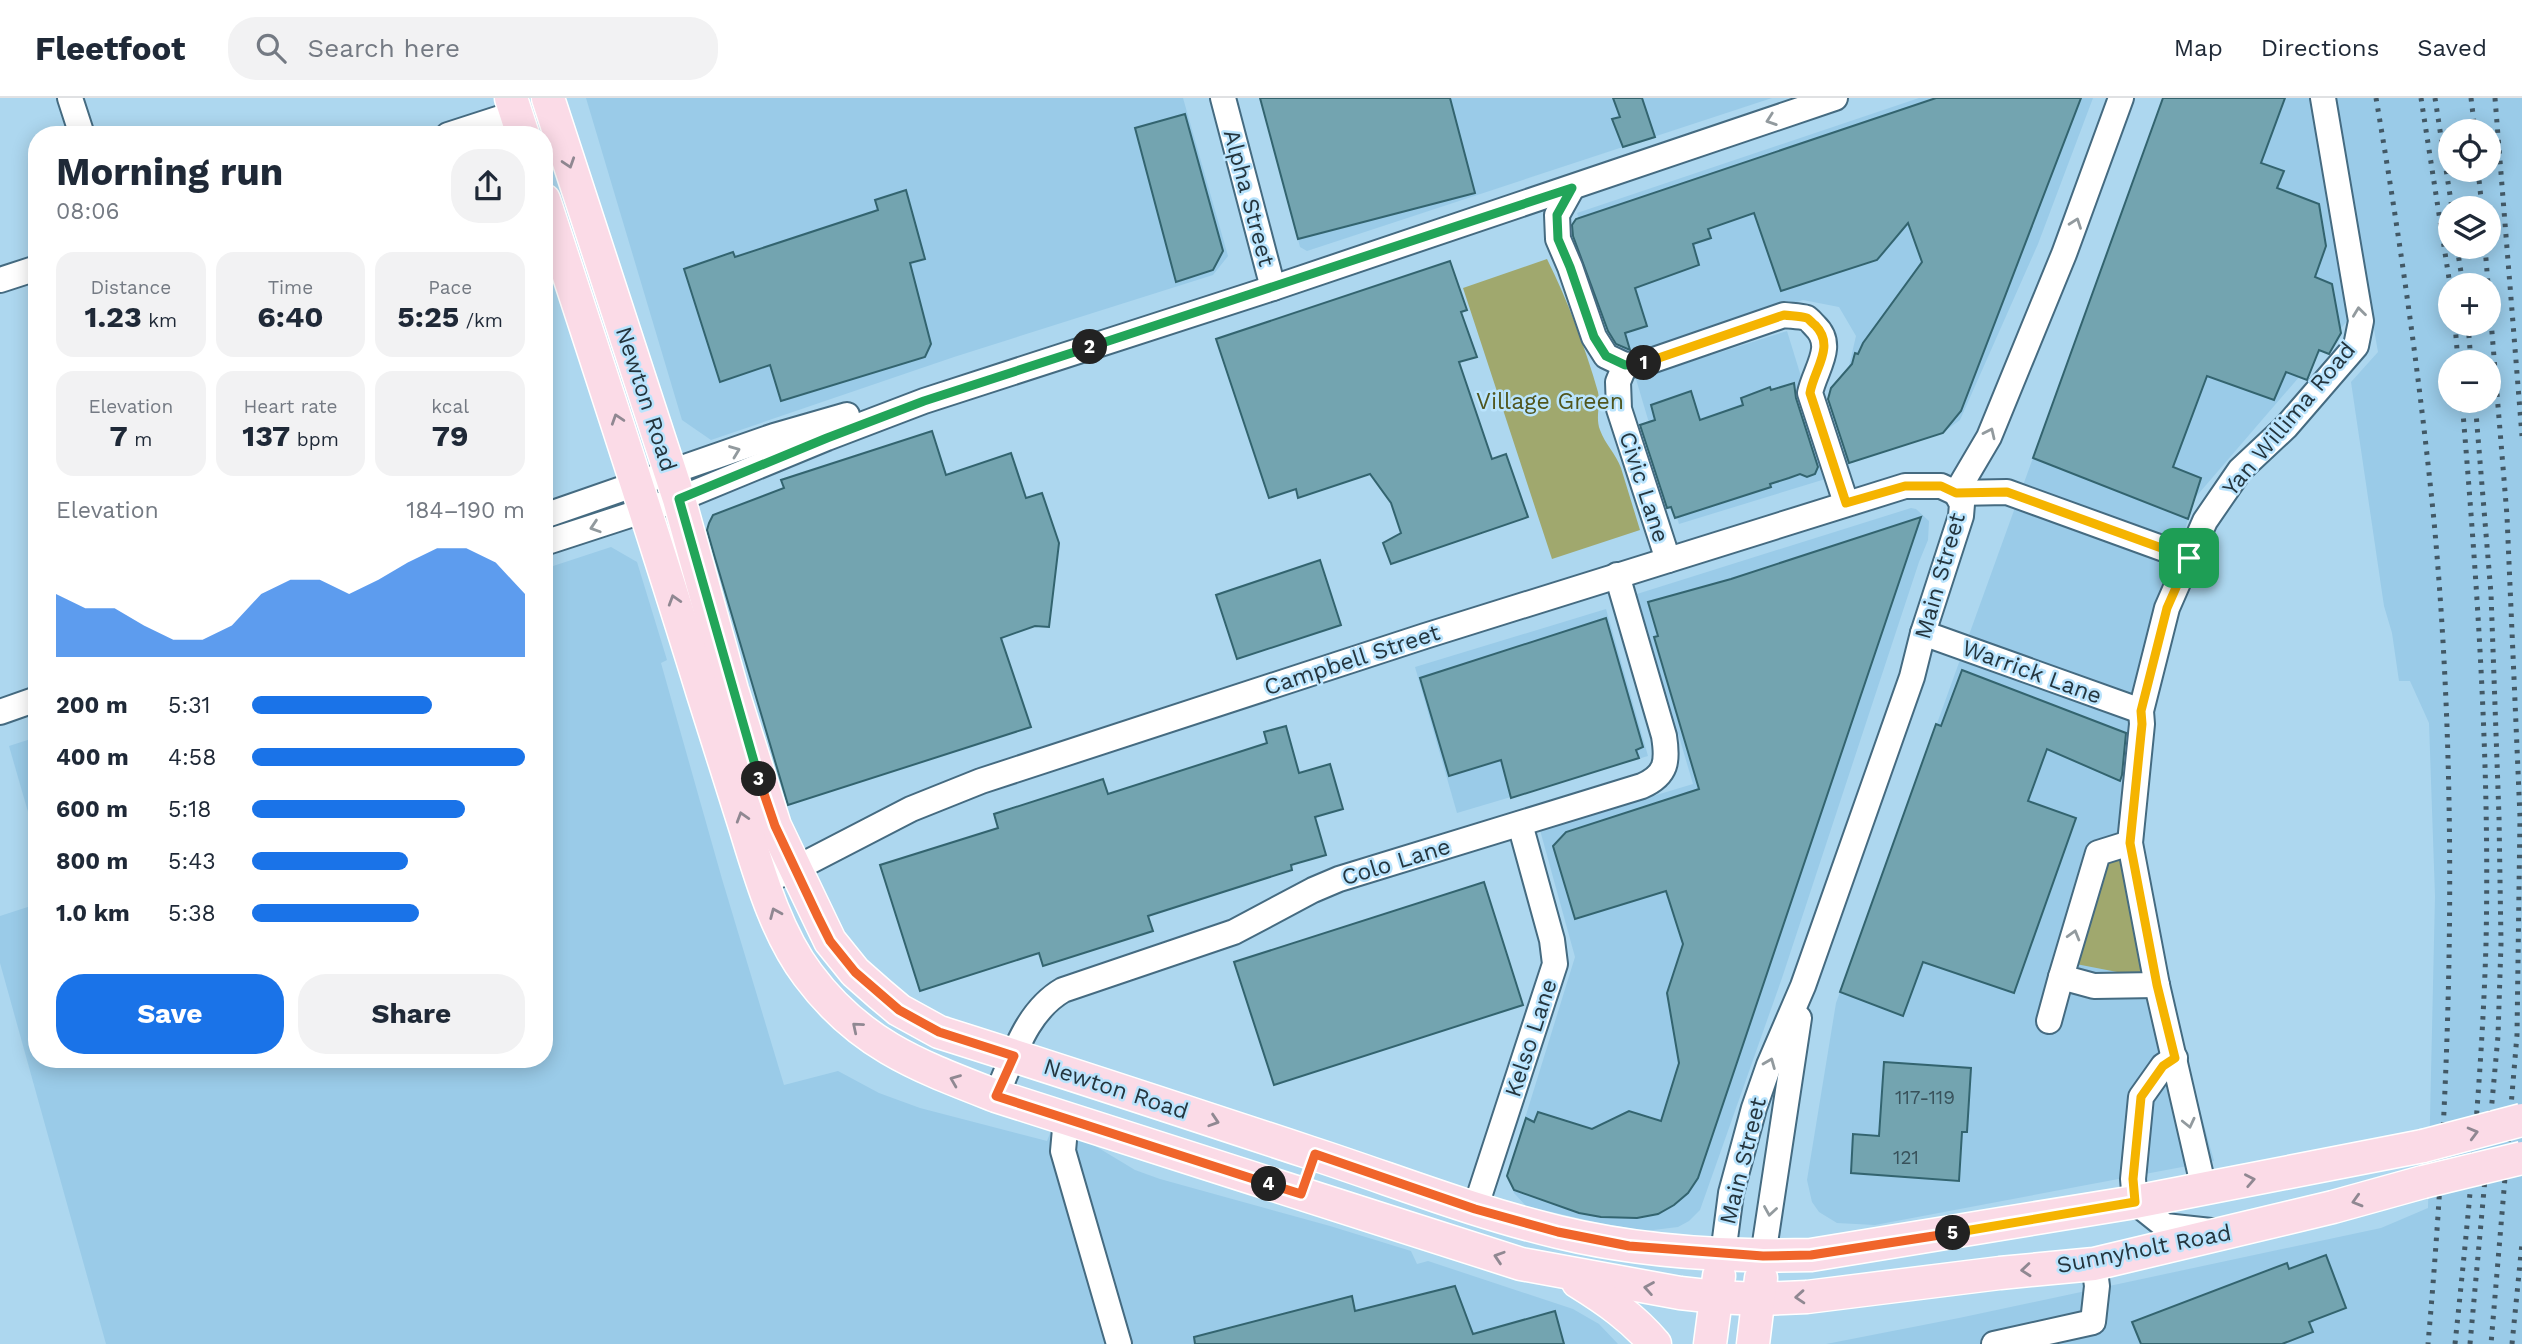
<!DOCTYPE html>
<meta charset="utf-8">
<style>
body{margin:0;font-family:"Work Sans",sans-serif;background:#f2f2f3;color:#1f2937;height:100vh;display:flex;flex-direction:column;font-size:26px;white-space:nowrap}
*{box-sizing:border-box;margin:0}
p{font-size:23px;color:#747a83}
.icon{flex:none;width:38px;height:38px;fill:none;stroke:currentColor;stroke-width:2;stroke-linecap:round;stroke-linejoin:round}
.map{position:relative;flex:1;overflow:hidden}
.sheet{position:absolute;left:28px;top:28px;width:525px;height:942px;display:flex;flex-direction:column;background:#fff;border-radius:28px;box-shadow:0 4px 18px #0003}
.sheet>*{flex:none}
.fabs{position:absolute;left:2438px;top:21px;display:grid;gap:14px}
.fabs a{display:grid;place-items:center;width:63px;height:63px;border-radius:50%;background:#fff;box-shadow:0 4px 18px #0003;font-size:35px}
.pin{position:absolute;display:grid;place-items:center;width:60px;height:60px;color:#fff;margin:-30px;border-radius:14px;box-shadow:0 4px 10px #0006}
.km{position:absolute;width:35px;height:35px;margin:-18px;border-radius:50%;background:#222;color:#fff;font-size:19px;line-height:35px;text-align:center}
.round{display:grid;place-items:center;flex:none;width:74px;height:74px;border-radius:28px;background:#f2f2f3}
.overview{display:flex;align-items:center;justify-content:space-between;height:119px;padding:0 28px}
h1{font-size:38px;font-weight:700;line-height:52px}
.figures{display:grid;grid-template-columns:repeat(3,1fr);gap:10px;height:119px;padding:7px 28px}
.figures div{display:grid;align-content:center;border-radius:18px;background:#f2f2f3;text-align:center}
.figures b{font-size:30px;font-weight:700}
.figures small{font-size:19px;font-weight:400}
.figures p{font-size:19px}
.chart{height:196px;padding:14px 28px}
.chart p{display:flex;justify-content:space-between}
.chart svg{width:100%;height:126px;margin-top:7px;fill:#1a73e8;opacity:.7}
.action{display:flex;gap:14px;margin-top:auto;padding:14px 28px}
.action a{flex:1;height:80px;border-radius:28px;background:#1a73e8;color:#fff;font-size:28px;font-weight:700;line-height:80px;text-align:center}
.action a+a{background:#f2f2f3;color:#1f2937}
ul{padding:0 28px;list-style:none;font-size:23px}
li{display:grid;grid-template-columns:112px 84px 1fr;align-items:center;height:52px}
li i{height:18px;border-radius:9px;background:#1a73e8}
header{display:flex;align-items:center;gap:42px;box-sizing:border-box;height:98px;padding:0 35px;background:#fff;border-bottom:2px solid #e0e1e3}
header strong{font-size:33px}
nav{display:flex;gap:38px;margin-inline-start:auto;font-size:24px}
.search{width:490px;height:63px;background:#f2f2f3;display:flex;align-items:center;gap:18px;box-sizing:border-box;padding:0 24px;border-radius:28px;color:#747a83;font-size:26px}
.map>svg:first-child{display:block}
.built{fill:#9acbe8;fill-rule:evenodd}
.green{fill:#a0a86e}
.building{fill:#73a4b0;stroke:#33646f;stroke-width:2}
.lines{fill:none;stroke-linecap:round;stroke-linejoin:round}
.minor-casing{stroke:#456b81;stroke-width:28}
.major-casing{stroke:#fff;stroke-width:35}
.minor{stroke:#fff;stroke-width:24}
.major{stroke:#fbdbe7;stroke-width:32}
.rail{stroke:#425865;stroke-width:5;stroke-dasharray:3.5 7;stroke-linecap:butt}
.major-bridge-casing{stroke:#fff;stroke-width:35;stroke-linecap:butt}
.major-bridge{stroke:#fbdbe7;stroke-width:32}
.oneway{stroke:#929a9e}
.oneway2{stroke:#908892}
.split-1-casing{stroke:#fff;stroke-width:14}
.split-2-casing{stroke:#fff;stroke-width:14}
.split-3-casing{stroke:#fff;stroke-width:14}
.split-4-casing{stroke:#fff;stroke-width:14}
.split-5-casing{stroke:#fff;stroke-width:14}
.split-6-casing{stroke:#fff;stroke-width:14}
.split-1{stroke:#f5b400;stroke-width:9}
.split-2{stroke:#22a559;stroke-width:9}
.split-3{stroke:#22a559;stroke-width:9}
.split-4{stroke:#f0652b;stroke-width:9}
.split-5{stroke:#f0652b;stroke-width:9}
.split-6{stroke:#f5b400;stroke-width:9}
.labels{text-anchor:middle;dominant-baseline:central;stroke-width:5;stroke-linejoin:round;paint-order:stroke}
.number-label{font-size:19px;fill:#38515a}
.street-label{font-size:23px;fill:#24353e;stroke:#bae4fd}
.park-label{font-size:23px;fill:#50551d;stroke:#bae4fd}
</style>
<header>
<strong>Fleetfoot</strong>
<div class="search"><svg class="icon" aria-label="search" viewBox="0 0 24 24"><circle cx="10" cy="10" r="6"/><path d="M15 15l6 6"/></svg>Search here</div>
<nav><a>Map</a><a>Directions</a><a>Saved</a></nav>
</header>
<div class="map">
<svg width="2522" height="1246" viewBox="0 0 2522 1246">
<rect width="100%" height="100%" fill="#add7ef"/>
<g class="built">
<path d="M586,0H1183L1228,158L1213,177L954,259L711,342L682,322Z"/>
<path d="M1260,0H1772L1307,153L1300,149Z"/>
<path d="M1919,0H2093L2038,146L1960,322L1945,333L1845,367L1842,298L1856,238L1839,209L1803,202L1626,261L1577,115Z"/>
<path d="M2163,0H2312L2349,221L2194,401L2173,472L2122,730L2214,1063L1875,1127L1837,1125L1819,1114L1812,1104L1807,1082L1836,905Z"/>
<path d="M2333,0H2522V1246H1826L1959,1220L2381,1130L2428,1110L2435,798L2429,625L2410,583H2399L2392,535L2384,508L2351,284L2378,254ZM2450,33H2488V72H2450ZM2450,110H2488V149H2450ZM2450,187H2488V226H2450ZM2450,264H2488V303H2450Z"/>
<path d="M1787,233L1832,379L1679,426L1636,281Z"/>
<path d="M1911,410L1916,411L1929,423L1928,442L1919,464L1782,880L1700,1112L1689,1123L1678,1129L1645,1133L1595,1124L1526,1108L1514,1095L1508,1075L1575,859L1540,732L1693,686L1637,496Z"/>
<path d="M611,449L637,464L667,562L661,565L722,781L784,987L838,973L879,995L920,1010L1047,1043L1051,1033L1087,1043L1135,1072L1160,1081L1330,1128L1411,1153L1417,1166L1428,1163L1573,1211L1599,1226L1618,1246H106L0,865V818L37,806V961H544V471Z"/>
<path d="M1606,511L1648,658L1457,715L1415,569Z"/>
<path d="M37,639V745L9,648Z"/>
</g>
<g class="green">
<path d="M1547,161C1568,203 1585,249 1598,294C1601,307 1595,319 1600,332C1605,346 1616,356 1621,370L1640,432L1552,461L1463,190Z"/>
<path d="M2126,755L2148,880L2076,866L2104,760Z"/>
</g>
<g class="building">
<path d="M1260,0H1450L1475,95L1298,141Z"/>
<path d="M1613,0H1642L1655,39L1623,49L1612,21L1620,19Z"/>
<path d="M1936,0H2081L1961,313L1943,335L1849,365L1828,301L1831,290L1852,266L1855,255L1858,256L1863,245L1922,164L1908,125L1877,162L1781,193L1754,115L1708,131L1711,140L1693,146L1699,167L1635,190L1647,228L1625,235L1630,252L1616,246L1608,233L1573,138L1572,127L1576,121Z"/>
<path d="M2163,0H2285L2261,65L2284,73L2277,90L2319,106L2326,148L2315,179L2332,186L2341,235L2329,256L2319,252L2307,282L2286,274L2274,302L2207,278L2173,369L2201,380L2188,421L2033,360Z"/>
<path d="M1185,16L1223,153L1213,172L1176,184L1135,30Z"/>
<path d="M906,92L925,161L910,165L931,246L925,259L781,303L770,267L720,284L684,171L733,154L735,159L878,112L875,102Z"/>
<path d="M1450,163L1467,212L1461,214L1477,259L1459,264L1492,361L1506,356L1528,419L1391,466L1383,445L1401,435L1391,405L1370,376L1298,400L1296,391L1269,400L1216,241Z"/>
<path d="M1794,285L1796,300L1818,369L1815,376L1807,379L1800,376L1789,380L1770,386L1771,389L1675,420L1671,409L1667,410L1640,327L1655,322L1651,307L1691,293L1700,322L1743,307L1741,300L1770,289L1771,292Z"/>
<path d="M932,333L946,377L1011,355L1026,400L1042,395L1059,445L1049,529L1035,528L1001,540L1031,629L788,707L715,460L707,432L709,425L713,417L784,390L781,382Z"/>
<path d="M1921,419L1698,1080L1688,1095L1674,1107L1658,1116L1637,1120L1601,1119L1579,1115L1514,1092L1507,1078L1526,1020L1534,1024L1538,1014L1592,1031L1629,1013L1661,1023L1679,965L1667,895L1683,846L1666,793L1575,821L1553,748L1566,734L1699,691L1654,539L1658,538L1648,504L1731,481Z"/>
<path d="M1320,462L1341,527L1237,561L1216,497Z"/>
<path d="M1606,520L1643,649L1636,652L1639,660L1511,700L1501,662L1449,678L1420,580Z"/>
<path d="M1962,572L2126,635L2122,677L2120,683L2047,651L2028,703L2076,720L2014,895L1923,864L1903,918L1840,894L1936,626L1941,628Z"/>
<path d="M1286,628L1299,675L1330,666L1343,711L1315,719L1326,757L1291,767L1292,772L1148,818L1153,833L1043,868L1039,855L920,893L880,767L998,730L994,716L1103,681L1108,696L1267,645L1264,634Z"/>
<path d="M1484,784L1523,907L1274,987L1234,864Z"/>
<path d="M1884,964L1971,970L1967,1034H1962L1959,1083L1851,1075L1853,1036L1879,1038Z"/>
<path d="M2326,1157L2346,1210L2309,1224L2313,1234L2282,1246H2141L2132,1224L2287,1165L2289,1171Z"/>
<path d="M1455,1188L1473,1236L1555,1213L1564,1246H1195L1194,1239L1352,1198L1355,1213Z"/>
</g>
<g class="lines">
<defs>
<g id="minor">
<path d="M70,0L82,37"/>
<path d="M1223,0L1273,190"/>
<path d="M448,37L516,15"/>
<path d="M1572,90L1557,117L1558,141L1570,169L1594,239L1606,258L1625,267"/>
<path d="M0,182L37,170"/>
<path d="M1625,267L1642,266L1784,217C1791,218 1800,218 1807,220C1809,221 1813,226 1815,228C1836,248 1815,271 1810,295L1846,405"/>
<path d="M1625,267L1618,284L1619,311L1668,462"/>
<path d="M1956,395L1989,339L2064,156L2121,0"/>
<path d="M544,418L774,338L847,317"/>
<path d="M544,445L679,401L827,340L924,303L1273,190L1835,0"/>
<path d="M1923,535L2141,613"/>
<path d="M0,614L37,601"/>
<path d="M2130,745L2098,755L2061,879L2094,888L2157,887"/>
<path d="M762,784L795,771L911,711L981,683L1425,538L1905,388H1941L1956,395L2007,394L2189,460"/>
<path d="M2049,923L2061,879"/>
<path d="M2175,960L2163,968L2141,999L2133,1081L2135,1104L2165,1128L2211,1133"/>
<path d="M996,998C1013,961 1025,914 1063,892L1234,834L1313,792L1339,781L1642,688C1667,677 1668,663 1664,638L1617,477"/>
<path d="M1066,1020L1063,1053L1119,1246"/>
<path d="M2204,1091L2157,887L2130,745L2142,626L2141,613L2167,510L2205,423L2240,372L2286,329L2356,248L2361,223L2323,0"/>
<path d="M1475,1111L1555,866L1552,842L1520,726"/>
<path d="M1723,1156L1731,1095L1754,1010L1769,967L1803,888L1912,579L1923,535L1961,418L1962,406L1956,395"/>
<path d="M1763,1158L1799,920"/>
<path d="M1994,1246L2093,1224L2097,1188L2094,1166"/>
</g>
<g id="major">
<path d="M511,0L523,37"/>
<path d="M548,0L679,401L732,592L775,728L830,843L855,874L880,896L899,912L939,934C1063,973 1187,1014 1311,1055C1394,1082 1474,1114 1558,1134C1640,1154 1726,1159 1811,1157L2135,1104L2423,1048"/>
<path d="M544,102C598,266 652,430 703,596C717,641 732,687 746,732C761,781 777,836 808,877C860,947 919,968 996,998L1521,1166L1680,1195L1716,1199L1759,1201L1807,1199L2000,1175L2094,1166L2333,1109L2423,1084"/>
<path d="M1578,1184C1607,1202 1633,1220 1655,1246"/>
<path d="M1710,1246L1719,1178"/>
<path d="M1753,1246L1761,1180"/>
</g>
</defs>
<use href="#minor" class="minor-casing"/>
<use href="#major" class="major-casing"/>
<use href="#minor" class="minor"/>
<use href="#major" class="major"/>
<g class="rail">
<path d="M2376,0C2400,140 2420,282 2434,423C2459,696 2452,974 2428,1246"/>
<path d="M2421,0L2450,187"/>
<path d="M2435,0L2452,110"/>
<path d="M2471,0L2475,33"/>
<path d="M2495,0L2522,338"/>
<path d="M2478,72L2482,110"/>
<path d="M2457,149L2463,187"/>
<path d="M2485,149L2507,418L2520,719L2517,937L2491,1246"/>
<path d="M2455,226L2458,264"/>
<path d="M2468,226L2471,264"/>
<path d="M2455,1246C2469,1113 2482,979 2486,846C2490,664 2477,483 2462,303"/>
<path d="M2470,1246L2498,938L2501,845L2499,719L2491,496L2475,303"/>
<path d="M2512,1246L2522,1145"/>
</g>
<defs>
<g id="major-bridge">
<path d="M2423,1048L2522,1022"/>
<path d="M2423,1084L2522,1060"/>
</g>
</defs>
<use href="#major-bridge" class="major-bridge-casing"/>
<use href="#major-bridge" class="major-bridge"/>
</g>
<defs><path id="oneway-chevron" d="M-2-3.5L2.5 0L-2 3.5" fill="none" stroke-width="1.6" stroke-linecap="round" stroke-linejoin="round" transform="scale(1.75)"/></defs>
<g class="oneway">
<use href="#oneway-chevron" transform="translate(1771 22) rotate(161)"/>
<use href="#oneway-chevron" transform="translate(2076 125) rotate(-70)"/>
<use href="#oneway-chevron" transform="translate(2359 214) rotate(-97)"/>
<use href="#oneway-chevron" transform="translate(1990 335) rotate(-65)"/>
<use href="#oneway-chevron" transform="translate(735 353) rotate(-21)"/>
<use href="#oneway-chevron" transform="translate(595 429) rotate(162)"/>
<use href="#oneway-chevron" transform="translate(2074 837) rotate(-74)"/>
<use href="#oneway-chevron" transform="translate(1770 965) rotate(-68)"/>
<use href="#oneway-chevron" transform="translate(2189 1025) rotate(77)"/>
<use href="#oneway-chevron" transform="translate(1770 1113) rotate(99)"/>
</g>
<g class="oneway2">
<use href="#oneway-chevron" transform="translate(569 65) rotate(72)"/>
<use href="#oneway-chevron" transform="translate(617 321) rotate(-108)"/>
<use href="#oneway-chevron" transform="translate(674 502) rotate(-107)"/>
<use href="#oneway-chevron" transform="translate(742 719) rotate(-107)"/>
<use href="#oneway-chevron" transform="translate(775 815) rotate(-113)"/>
<use href="#oneway-chevron" transform="translate(857 929) rotate(-140)"/>
<use href="#oneway-chevron" transform="translate(955 982) rotate(-158)"/>
<use href="#oneway-chevron" transform="translate(1214 1023) rotate(18)"/>
<use href="#oneway-chevron" transform="translate(2473 1035) rotate(-15)"/>
<use href="#oneway-chevron" transform="translate(2250 1082) rotate(-11)"/>
<use href="#oneway-chevron" transform="translate(2357 1103) rotate(164)"/>
<use href="#oneway-chevron" transform="translate(1499 1159) rotate(-162)"/>
<use href="#oneway-chevron" transform="translate(2026 1172) rotate(175)"/>
<use href="#oneway-chevron" transform="translate(1649 1190) rotate(-170)"/>
<use href="#oneway-chevron" transform="translate(1800 1199) rotate(176)"/>
</g>
<g class="lines">
<defs>
<path id="split-1" d="M1644,265L1784,217C1791,218 1800,218 1807,220C1809,221 1813,226 1815,227C1836,248 1814,271 1810,295L1846,405L1905,388H1941L1956,395L2007,394L2189,460"/>
<path id="split-2" d="M1090,249L1572,90L1557,117L1558,141L1570,169L1594,239L1606,258L1625,267L1644,265"/>
<path id="split-3" d="M759,681L679,401L827,340L924,303L1090,249"/>
<path id="split-4" d="M759,681L775,728L818,819L830,843L855,874L899,912L939,934L1014,958L996,998L1269,1086"/>
<path id="split-5" d="M1269,1086L1301,1096L1315,1056L1475,1111L1558,1134L1629,1148L1763,1158L1811,1157L1953,1135"/>
<path id="split-6" d="M1953,1135L2135,1104L2133,1081L2141,999L2163,968L2175,960L2157,887L2130,745L2142,626L2141,613L2167,510L2189,460"/>
</defs>
<use href="#split-1" class="split-1-casing"/>
<use href="#split-2" class="split-2-casing"/>
<use href="#split-3" class="split-3-casing"/>
<use href="#split-4" class="split-4-casing"/>
<use href="#split-5" class="split-5-casing"/>
<use href="#split-6" class="split-6-casing"/>
<use href="#split-1" class="split-1"/>
<use href="#split-2" class="split-2"/>
<use href="#split-3" class="split-3"/>
<use href="#split-4" class="split-4"/>
<use href="#split-5" class="split-5"/>
<use href="#split-6" class="split-6"/>
</g>
<g class="labels">
<g class="number-label">
<text x="1925" y="999">117-119</text>
<text x="1906" y="1059">121</text>
</g>
<g class="street-label">
<text transform="translate(1249 100) rotate(75)">Alpha Street</text>
<text transform="translate(646 301) rotate(72)">Newton Road</text>
<text transform="translate(2289 321) rotate(-50)">Yan Willima Road</text>
<text transform="translate(1644 389) rotate(72)">Civic Lane</text>
<text transform="translate(1940 478) rotate(-74)">Main Street</text>
<text transform="translate(1352 562) rotate(-18)">Campbell Street</text>
<text transform="translate(2032 574) rotate(20)">Warrick Lane</text>
<text transform="translate(1396 764) rotate(-17)">Colo Lane</text>
<text transform="translate(1531 940) rotate(-72)">Kelso Lane</text>
<text transform="translate(1116 991) rotate(18)">Newton Road</text>
<text transform="translate(1743 1063) rotate(-76)">Main Street</text>
<text transform="translate(2144 1151) rotate(-11)">Sunnyholt Road</text>
</g>
<g class="park-label">
<text x="1550" y="303">Village Green</text>
</g>
</g>
</svg>
<div class="fabs">
<a><svg class="icon" aria-label="locate" viewBox="0 0 24 24"><circle cx="12" cy="12" r="6"/><path d="M12 2v4M12 18v4M2 12h4M18 12h4"/></svg></a>
<a><svg class="icon" aria-label="layers" viewBox="0 0 24 24"><path d="M12 4l9 5-9 5-9-5zM3 14l9 5 9-5"/></svg></a>
<a>+</a>
<a>−</a>
</div>
<div class="pin" style="left:2189px;top:460px;background:#1e9e55"><svg class="icon" aria-label="arrive" viewBox="0 0 24 24"><path d="M6 21V4h12l-3 4 3 4H6"/></svg></div>
<b class="km" style="left:1644px;top:265px">1</b>
<b class="km" style="left:1090px;top:249px">2</b>
<b class="km" style="left:759px;top:681px">3</b>
<b class="km" style="left:1269px;top:1086px">4</b>
<b class="km" style="left:1953px;top:1135px">5</b>
<section class="sheet">
<div class="overview"><div><h1>Morning run</h1><p>08:06</p></div><a class="round"><svg class="icon" aria-label="share" viewBox="0 0 24 24"><path d="M12 15V3M7 8l5-5 5 5M5 13v7h14v-7"/></svg></a></div>
<div class="figures">
<div><p>Distance</p><b>1.23<small> km</small></b></div>
<div><p>Time</p><b>6:40</b></div>
<div><p>Pace</p><b>5:25<small> /km</small></b></div>
</div>
<div class="figures">
<div><p>Elevation</p><b>7<small> m</small></b></div>
<div><p>Heart rate</p><b>137<small> bpm</small></b></div>
<div><p>kcal</p><b>79</b></div>
</div>
<div class="chart"><p><span>Elevation</span>184–190 m</p>
<svg viewBox="0 0 160 44" preserveAspectRatio="none"><path d="M0 44V22L10 27L20 27L30 33L40 38L50 38L60 33L70 22L80 17L90 17L100 22L110 17L120 11L130 6L140 6L150 11L160 22V44z"/></svg>
</div>
<ul>
<li><b>200 m</b>5:31<i style="width:66%"></i></li>
<li><b>400 m</b>4:58<i style="width:100%"></i></li>
<li><b>600 m</b>5:18<i style="width:78%"></i></li>
<li><b>800 m</b>5:43<i style="width:57%"></i></li>
<li><b>1.0 km</b>5:38<i style="width:61%"></i></li>
</ul>
<div class="action"><a>Save</a><a>Share</a></div>
</section>
</div>
